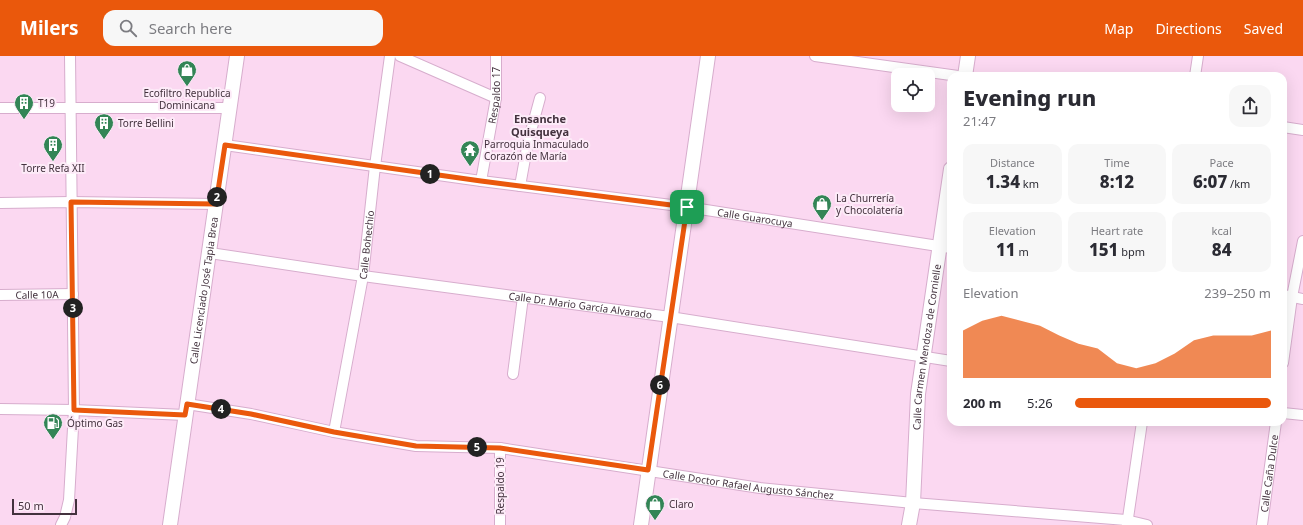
<!DOCTYPE html>
<meta charset="utf-8">
<style>
body{margin:0;font-family:"Noto Sans",sans-serif;background:#f7f7f7;color:#2b2b33;height:100vh;display:flex;flex-direction:column;font-size:15px;white-space:nowrap}
*{box-sizing:border-box;margin:0}
p{font-size:13px;color:#7c7c81}
.icon{flex:none;width:22px;height:22px;fill:none;stroke:currentColor;stroke-width:2;stroke-linecap:round;stroke-linejoin:round}
.map{position:relative;flex:1;overflow:hidden}
.panel{position:absolute;left:947px;top:16px;width:340px;height:354px;display:flex;flex-direction:column;background:#fff;border-radius:12px;box-shadow:0 4px 16px #0002}
.panel>*{flex:none}
.controls{position:absolute;left:891px;top:12px;display:grid;gap:8px}
.controls a{display:grid;place-items:center;width:44px;height:44px;border-radius:8px;background:#fff;box-shadow:0 4px 16px #0002;font-size:20px}
.scale{position:absolute;left:12px;bottom:10px;width:65px;box-sizing:border-box;padding-left:4px;border:2px solid #43323e;border-top:0;font-size:11px;line-height:14px;white-space:nowrap;color:#43323e;-webkit-text-stroke:3px #fdebf8;paint-order:stroke}
.pin{position:absolute;display:grid;place-items:center;width:34px;height:34px;color:#fff;margin:-17px;border-radius:8px;box-shadow:0 2px 6px #0006}
.km{position:absolute;width:20px;height:20px;margin:-10px;border-radius:50%;background:#222;color:#fff;font-size:11px;line-height:20px;text-align:center}
.round{display:grid;place-items:center;flex:none;width:42px;height:42px;border-radius:12px;background:#f7f7f7}
.summary{display:flex;align-items:center;justify-content:space-between;height:68px;padding:0 16px}
h1{font-size:22px;font-weight:800;line-height:30px}
.figures{display:grid;grid-template-columns:repeat(3,1fr);gap:6px;height:68px;padding:4px 16px}
.figures div{display:grid;align-content:center;border-radius:10px;background:#f7f7f7;text-align:center}
.figures b{font-size:17px;font-weight:800}
.figures small{font-size:11px;font-weight:400}
.figures p{font-size:11px}
.chart{height:112px;padding:8px 16px}
.chart p{display:flex;justify-content:space-between}
.chart svg{width:100%;height:72px;margin-top:4px;fill:#ea580c;opacity:.7}
ul{padding:0 16px;list-style:none;font-size:13px}
li{display:grid;grid-template-columns:64px 48px 1fr;align-items:center;height:30px}
li i{height:10px;border-radius:5px;background:#ea580c}
header{display:flex;align-items:center;gap:24px;box-sizing:border-box;height:56px;padding:0 20px;background:#ea580c;color:#fff}
header strong{font-size:19px}
nav{display:flex;gap:22px;margin-inline-start:auto;font-size:14px}
.search{width:280px;height:36px;background:#f7f7f7;display:flex;align-items:center;gap:10px;box-sizing:border-box;padding:0 14px;border-radius:12px;color:#7c7c81;font-size:15px}
.map>svg:first-child{display:block}
.lines{fill:none;stroke-linecap:round;stroke-linejoin:round}
.street-casing{stroke:#d7adcd;stroke-width:12}
.secondary-casing{stroke:#d7adcd;stroke-width:16}
.street{stroke:#fff;stroke-width:10}
.secondary{stroke:#fff;stroke-width:14}
.route-casing{stroke:#fff;stroke-width:8}
.route{stroke:#ea580c;stroke-width:5}
.labels{text-anchor:middle;dominant-baseline:central;stroke-width:4;stroke-linejoin:round;paint-order:stroke}
.poi-label{font-size:10px;fill:#43323e;stroke:#fdebf8;text-anchor:start}
.street-label{font-size:10px;fill:#43323e;stroke:#fdebf8}
.neighbourhood-label{font-size:11px;font-weight:bold;fill:#43323e;stroke:#fdebf8}
</style>
<header>
<strong>Milers</strong>
<div class="search"><svg class="icon" aria-label="search" viewBox="0 0 24 24"><circle cx="10" cy="10" r="6"/><path d="M15 15l6 6"/></svg>Search here</div>
<nav><a>Map</a><a>Directions</a><a>Saved</a></nav>
</header>
<div class="map">
<svg width="1303" height="469" viewBox="0 0 1303 469">
<rect width="100%" height="100%" fill="#fbd8f1"/>
<g class="lines">
<defs>
<g id="street">
<path d="M400,0L496,42"/>
<path d="M815,0L958,20"/>
<path d="M1195,20L1198,0"/>
<path d="M0,52H229"/>
<path d="M1283,71L1303,74"/>
<path id="s1" d="M225,89L481,125L687,151L951,192"/>
<path id="s2" d="M481,125L496,42V0"/>
<path d="M520,130L528,86L540,42"/>
<path d="M0,147L71,146L216,148"/>
<path id="s3" d="M210,197L363,220L670,261L951,305"/>
<path id="s4" d="M0,239L73,238"/>
<path d="M1283,239L1303,243"/>
<path d="M1283,307L1292,241L1303,185"/>
<path d="M513,318L523,241"/>
<path id="s5" d="M187,348L251,358L334,376L416,390L500,392L760,432L913,447L1126,464L1147,469"/>
<path d="M0,353L74,354L185,359"/>
<path d="M1283,357L1303,359"/>
<path id="s6" d="M334,376L363,220L375,110L390,0"/>
<path d="M61,469L65,461L69,444L74,354L70,0"/>
<path d="M500,469V392"/>
<path d="M1127,469L1142,366"/>
<path id="s7" d="M1262,469L1276,366"/>
</g>
<g id="secondary">
<path d="M965,20L968,0"/>
<path id="s8" d="M170,469L237,0"/>
<path d="M641,469L708,0"/>
<path id="s9" d="M909,469L913,447L918,338L951,113"/>
</g>
</defs>
<use href="#street" class="street-casing"/>
<use href="#secondary" class="secondary-casing"/>
<use href="#street" class="street"/>
<use href="#secondary" class="secondary"/>
</g>
<g class="lines">
<defs>
<path id="route" d="M225,89L481,125L687,151L648,414L500,392L416,390L334,376L251,358L187,348L185,359L74,354L71,146L216,148Z"/>
</defs>
<use href="#route" class="route-casing"/>
<use href="#route" class="route"/>
</g>
<defs>
<symbol id="shop-pin" viewBox="-11 -11 22 30"><path d="M0 17L-7.5 6A9.5 9.5 0 1 1 7.5 6Z" fill="#338556" stroke="#fdebf8"/><path d="M-5-2.5h2.3a2.7 3.5 0 0 1 5.4 0H5L5.5 6h-11ZM-1.5-2.5h3a1.5 2.3 0 0 0-3 0Z" fill="#fff"/></symbol>
<symbol id="building-pin" viewBox="-11 -11 22 30"><path d="M0 17L-7.5 6A9.5 9.5 0 1 1 7.5 6Z" fill="#338556" stroke="#fdebf8"/><path d="M-4-6H4V6H1V3H-1V6H-4ZM-2.5-4.3h1.7v1.8h-1.7ZM.8-4.3h1.7v1.8H.8ZM-2.5-1h1.7V.8h-1.7ZM.8-1h1.7V.8H.8Z" fill="#fff"/></symbol>
<symbol id="temple-pin" viewBox="-11 -11 22 30"><path d="M0 17L-7.5 6A9.5 9.5 0 1 1 7.5 6Z" fill="#338556" stroke="#fdebf8"/><path d="M0-6L5-2H3V0L6.5 2.5H4V6H1.5V3h-3V6H-4V2.5H-6.5L-3 0V-2H-5Z" fill="#fff"/></symbol>
<symbol id="fuel-pin" viewBox="-11 -11 22 30"><path d="M0 17L-7.5 6A9.5 9.5 0 1 1 7.5 6Z" fill="#338556" stroke="#fdebf8"/><path d="M-5.5-6h7V0h2V4h1.3V-2.5L3-4.5l.8-.8L6-3V5H2.5V1h-1V6h-7ZM-4.2-4.7v3.2H.2V-4.7Z" fill="#fff"/></symbol>
</defs>
<g fill-rule="evenodd">
<use href="#shop-pin" x="176" y="3" width="22" height="30"/>
<use href="#building-pin" x="13" y="36" width="22" height="30"/>
<use href="#building-pin" x="93" y="56" width="22" height="30"/>
<use href="#building-pin" x="42" y="78" width="22" height="30"/>
<use href="#temple-pin" x="459" y="83" width="22" height="30"/>
<use href="#shop-pin" x="811" y="137" width="22" height="30"/>
<use href="#fuel-pin" x="42" y="356" width="22" height="30"/>
<use href="#shop-pin" x="644" y="437" width="22" height="30"/>
</g>
<g class="labels">
<g class="poi-label">
<text x="187" y="37" text-anchor="middle">Ecofiltro Republica<tspan x="187" dy="12">Dominicana</tspan></text>
<text x="38" y="47">T19</text>
<text x="118" y="67">Torre Bellini</text>
<text x="484" y="88">Parroquia Inmaculado<tspan x="484" dy="12">Corazón de María</tspan></text>
<text x="53" y="112" text-anchor="middle">Torre Refa XII</text>
<text x="836" y="142">La Churrería<tspan x="836" dy="12">y Chocolatería</tspan></text>
<text x="67" y="367">Óptimo Gas</text>
<text x="669" y="448">Claro</text>
</g>
<g class="street-label">
<text stroke="none"><textPath href="#s2" startOffset="87">Respaldo 17</textPath></text>
<text stroke="none"><textPath href="#s1" startOffset="535">Calle Guarocuya</textPath></text>
<text stroke="none"><textPath href="#s6" startOffset="190">Calle Bohechío</textPath></text>
<text stroke="none"><textPath href="#s8" startOffset="237">Calle Licenciado José Tapia Brea</textPath></text>
<text stroke="none"><textPath href="#s4" startOffset="37">Calle 10A</textPath></text>
<text stroke="none"><textPath href="#s3" startOffset="374">Calle Dr. Mario García Alvarado</textPath></text>
<text stroke="none"><textPath href="#s9" startOffset="179">Calle Carmen Mendoza de Cornielle</textPath></text>
<text stroke="none"><textPath href="#s7" startOffset="52">Calle Caña Dulce</textPath></text>
<text stroke="none"><textPath href="#s5" startOffset="568">Calle Doctor Rafael Augusto Sánchez</textPath></text>
<text transform="translate(500 430) rotate(-90)">Respaldo 19</text>
</g>
<g class="neighbourhood-label">
<text x="540" y="62">Ensanche<tspan x="540" dy="13">Quisqueya</tspan></text>
</g>
</g>
</svg>
<div class="controls">
<a><svg class="icon" aria-label="locate" viewBox="0 0 24 24"><circle cx="12" cy="12" r="6"/><path d="M12 2v4M12 18v4M2 12h4M18 12h4"/></svg></a>
</div>
<div class="scale">50 m</div>
<div class="pin" style="left:687px;top:151px;background:#1e9e55"><svg class="icon" aria-label="arrive" viewBox="0 0 24 24"><path d="M6 21V4h12l-3 4 3 4H6"/></svg></div>
<b class="km" style="left:430px;top:118px">1</b>
<b class="km" style="left:217px;top:141px">2</b>
<b class="km" style="left:73px;top:252px">3</b>
<b class="km" style="left:221px;top:353px">4</b>
<b class="km" style="left:477px;top:391px">5</b>
<b class="km" style="left:660px;top:329px">6</b>
<section class="panel">
<div class="summary"><div><h1>Evening run</h1><p>21:47</p></div><a class="round"><svg class="icon" aria-label="share" viewBox="0 0 24 24"><path d="M12 15V3M7 8l5-5 5 5M5 13v7h14v-7"/></svg></a></div>
<div class="figures">
<div><p>Distance</p><b>1.34<small> km</small></b></div>
<div><p>Time</p><b>8:12</b></div>
<div><p>Pace</p><b>6:07<small> /km</small></b></div>
</div>
<div class="figures">
<div><p>Elevation</p><b>11<small> m</small></b></div>
<div><p>Heart rate</p><b>151<small> bpm</small></b></div>
<div><p>kcal</p><b>84</b></div>
</div>
<div class="chart"><p><span>Elevation</span>239–250 m</p>
<svg viewBox="0 0 160 44" preserveAspectRatio="none"><path d="M0 44V15L10 9L20 6L30 9L40 12L50 18L60 23L70 26L80 35L90 38L100 35L110 29L120 21L130 18L140 18L150 18L160 15V44z"/></svg>
</div>
<ul>
<li><b>200 m</b>5:26<i style="width:100%"></i></li>
</ul>
</section>
</div>
